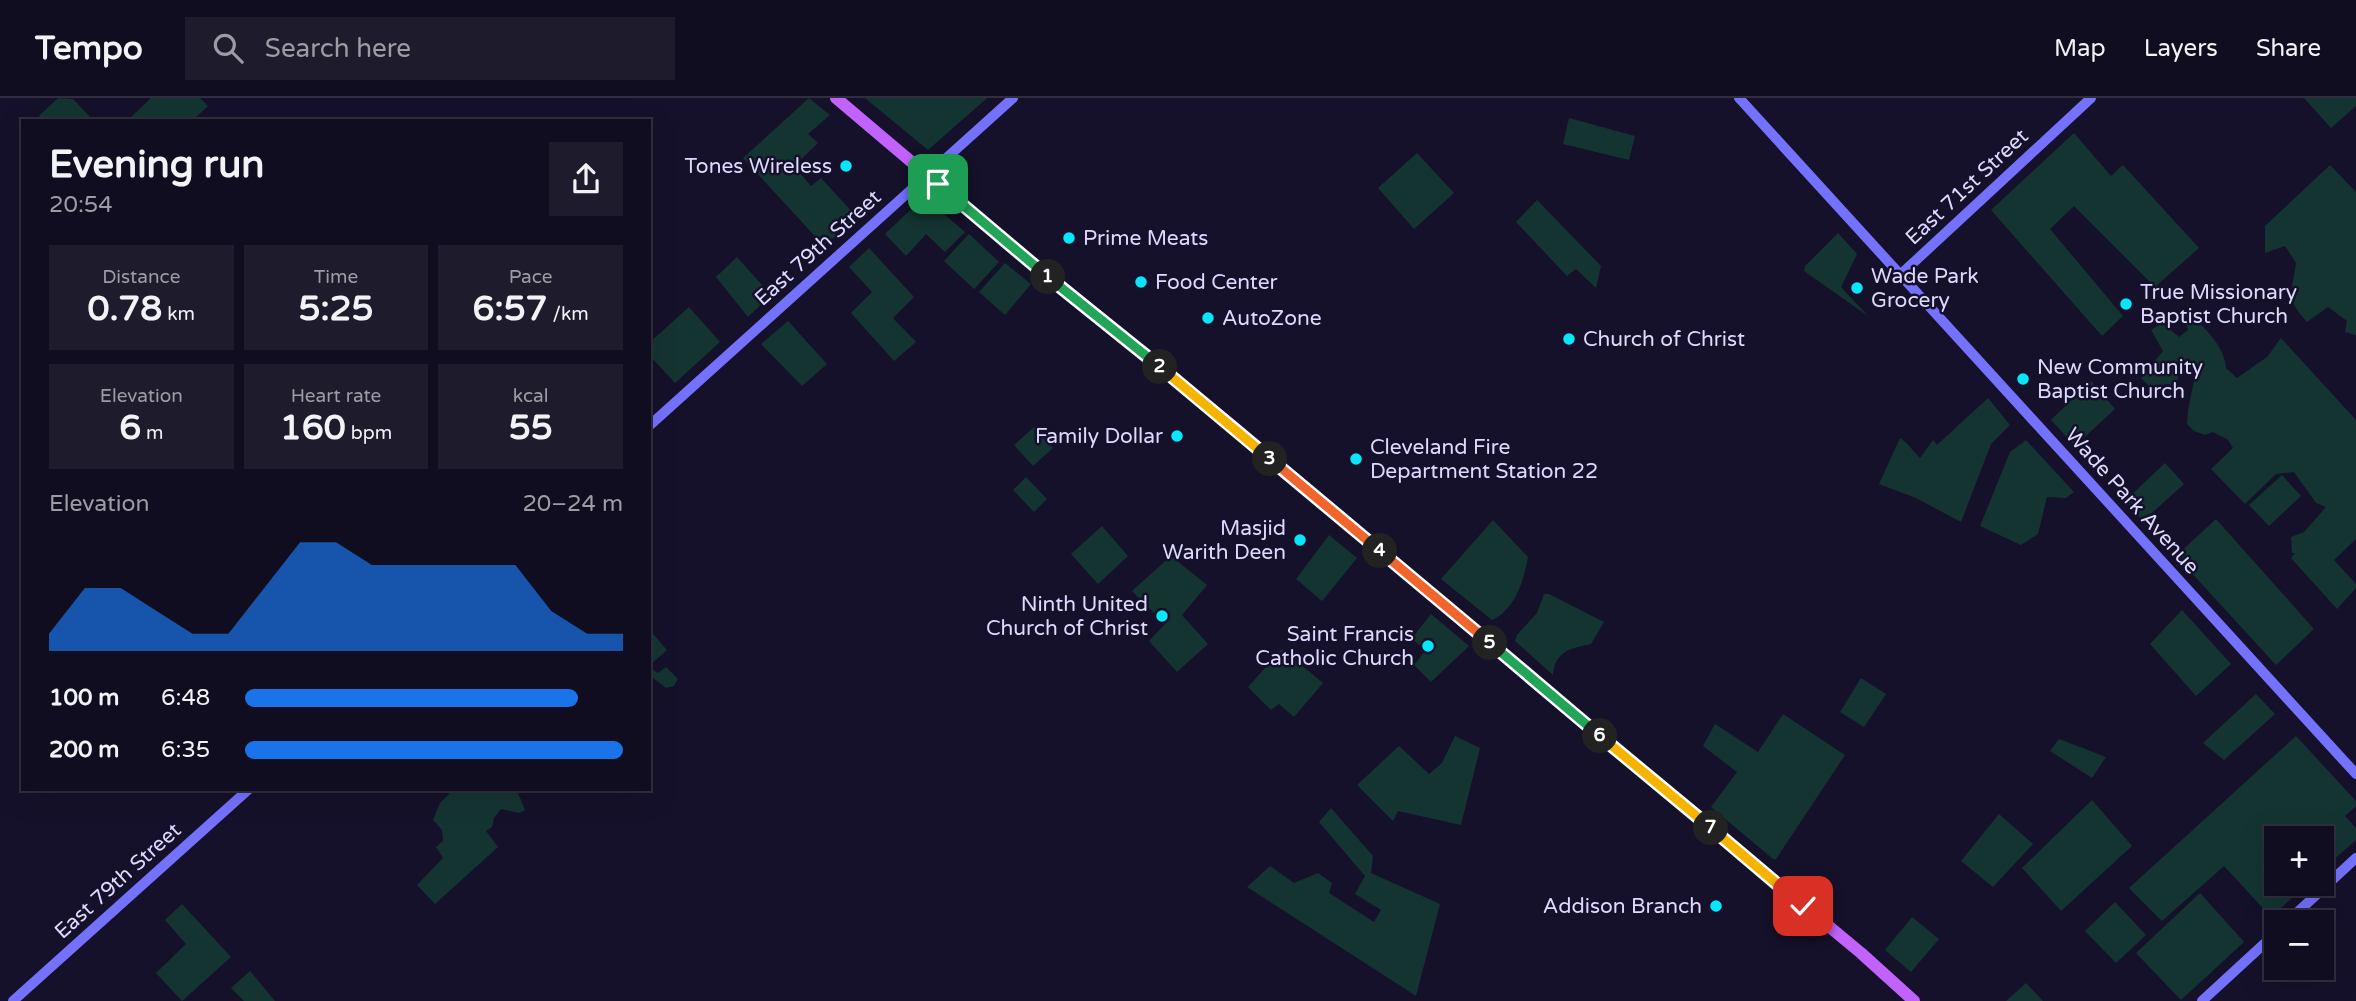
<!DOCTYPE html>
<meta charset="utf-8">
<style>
body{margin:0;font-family:"Varela Round",sans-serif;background:#1e1b2d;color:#f1f3f6;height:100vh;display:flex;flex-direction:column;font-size:26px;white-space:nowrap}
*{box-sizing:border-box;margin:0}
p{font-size:23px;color:#9c9ca5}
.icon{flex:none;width:38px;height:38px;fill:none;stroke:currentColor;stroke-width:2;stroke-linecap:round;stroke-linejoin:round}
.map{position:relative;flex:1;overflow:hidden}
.panel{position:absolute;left:21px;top:21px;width:630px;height:672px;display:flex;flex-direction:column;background:#100d20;border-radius:0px;box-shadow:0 7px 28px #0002,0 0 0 2px #302d3e}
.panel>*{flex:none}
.buttons{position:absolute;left:2264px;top:728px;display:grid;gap:14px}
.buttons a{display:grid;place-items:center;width:70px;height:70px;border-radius:0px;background:#100d20;box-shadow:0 7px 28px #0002,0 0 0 2px #302d3e;font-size:35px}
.pin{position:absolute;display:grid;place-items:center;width:60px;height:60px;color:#fff;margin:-30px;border-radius:14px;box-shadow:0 4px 10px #0006}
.km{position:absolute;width:35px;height:35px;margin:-18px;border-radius:50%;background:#222;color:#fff;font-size:19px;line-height:35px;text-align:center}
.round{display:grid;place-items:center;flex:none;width:74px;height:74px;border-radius:0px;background:#1e1b2d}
.headline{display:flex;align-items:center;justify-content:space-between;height:119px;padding:0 28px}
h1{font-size:38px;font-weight:800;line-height:52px}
.stats{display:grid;grid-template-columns:repeat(3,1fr);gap:10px;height:119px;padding:7px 28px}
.stats div{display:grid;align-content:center;border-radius:0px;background:#1e1b2d;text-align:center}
.stats b{font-size:35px;font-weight:800}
.stats small{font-size:19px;font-weight:400}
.stats p{font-size:19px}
.chart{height:196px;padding:14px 28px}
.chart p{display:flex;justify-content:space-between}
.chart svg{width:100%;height:126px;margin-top:7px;fill:#1a73e8;opacity:.7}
ul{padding:0 28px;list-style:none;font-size:23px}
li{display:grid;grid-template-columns:112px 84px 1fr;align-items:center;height:52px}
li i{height:18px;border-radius:9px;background:#1a73e8}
header{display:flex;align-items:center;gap:42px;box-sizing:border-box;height:98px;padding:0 35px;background:#100d20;border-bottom:2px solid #302d3e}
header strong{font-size:33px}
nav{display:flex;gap:38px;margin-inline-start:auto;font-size:24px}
.search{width:490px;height:63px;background:#1e1b2d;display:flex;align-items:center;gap:18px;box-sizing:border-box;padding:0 24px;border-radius:0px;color:#9c9ca5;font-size:26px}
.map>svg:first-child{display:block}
.green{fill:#143432}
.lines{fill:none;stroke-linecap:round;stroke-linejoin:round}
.secondary{stroke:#7472fd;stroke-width:10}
.primary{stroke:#c262fd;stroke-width:12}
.split-1-casing{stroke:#fff;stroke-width:14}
.split-2-casing{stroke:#fff;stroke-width:14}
.split-3-casing{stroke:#fff;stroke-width:14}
.split-4-casing{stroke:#fff;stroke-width:14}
.split-5-casing{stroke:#fff;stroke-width:14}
.split-6-casing{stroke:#fff;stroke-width:14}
.split-7-casing{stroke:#fff;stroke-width:14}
.split-8-casing{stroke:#fff;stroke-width:14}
.split-1{stroke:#22a559;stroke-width:9}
.split-2{stroke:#22a559;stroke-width:9}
.split-3{stroke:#f5b400;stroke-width:9}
.split-4{stroke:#f0652b;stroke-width:9}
.split-5{stroke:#f0652b;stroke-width:9}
.split-6{stroke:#22a559;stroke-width:9}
.split-7{stroke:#f5b400;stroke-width:9}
.split-8{stroke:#f5b400;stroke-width:9}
.poi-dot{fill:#08e6fc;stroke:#15112a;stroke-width:2.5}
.labels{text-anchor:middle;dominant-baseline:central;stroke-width:5;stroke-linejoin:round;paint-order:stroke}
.poi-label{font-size:21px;fill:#dedaff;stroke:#15112a;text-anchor:start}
.street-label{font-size:21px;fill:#dedaff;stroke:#15112a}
</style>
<header>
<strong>Tempo</strong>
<div class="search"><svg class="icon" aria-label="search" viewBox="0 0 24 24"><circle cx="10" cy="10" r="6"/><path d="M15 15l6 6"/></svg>Search here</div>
<nav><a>Map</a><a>Layers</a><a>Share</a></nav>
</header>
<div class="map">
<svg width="2356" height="903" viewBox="0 0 2356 903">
<rect width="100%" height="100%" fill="#15112a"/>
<g class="green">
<path d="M58,0L73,1L94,23H43L39,18Z"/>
<path d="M151,0H200L208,8L192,23H133L130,20Z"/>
<path d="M809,0L830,17L808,36L818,45L794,68L811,88L821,80L857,119L824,148L743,60Z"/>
<path d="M865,0H987L928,52Z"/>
<path d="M2304,0H2356V8L2331,30Z"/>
<path d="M1569,20L1635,38L1629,62L1563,46Z"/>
<path d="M2074,35L2111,78L2123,67L2199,150L2155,189L2074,108L2050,131L2123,218L2102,238L1991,112Z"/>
<path d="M1417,55L1454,95L1414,131L1378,90Z"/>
<path d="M2330,67L2356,94V237L2345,234L2347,223L2328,209L2307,224C2285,201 2292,193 2296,165L2285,148L2265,155V128Z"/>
<path d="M924,99L965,134L945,154L926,136L906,158L885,136Z"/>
<path d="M1537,102L1601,168L1596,190L1576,171L1567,178L1516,124Z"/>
<path d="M1838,135L1857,156L1841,189L1868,218L1804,173L1805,168Z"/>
<path d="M969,136L999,164L974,191L944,163Z"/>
<path d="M869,150L914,199L893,220L916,244L894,263L851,215L872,194L849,169Z"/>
<path d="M737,159L771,197L748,219L716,179Z"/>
<path d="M1005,165L1031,186L1005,217L979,194Z"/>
<path d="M689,209L720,244L675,285L649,257V245Z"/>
<path d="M2196,222C2209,234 2225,251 2226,270L2237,280L2267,259L2281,240L2356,322V441L2334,462L2356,486V490L2337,511L2291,460L2295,455H2292L2291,439L2304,434L2326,409L2316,405L2294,374L2276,376L2245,406L2211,371L2233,350L2228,342L2213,334L2205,337L2194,333L2187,326L2188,312L2196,274L2188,268L2179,274L2176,291L2169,286L2149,288L2141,280L2163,253L2151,232L2162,225L2179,239L2188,232L2186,224Z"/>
<path d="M788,223L827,266L802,288L761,246Z"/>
<path d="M2091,283L2115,311L2075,348L2051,322Z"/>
<path d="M1988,300L2010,327L1991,346L1961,424L1916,400L1879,386L1900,340C1909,346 1913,353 1920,360L1933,342L1937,347Z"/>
<path d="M1034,329L1053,350L1033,368L1014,347Z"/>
<path d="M2026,342L2074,394L2066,400L2047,399L2038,436L2021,447L1980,428L2010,354Z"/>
<path d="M2165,365L2184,386L2143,423L2125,403Z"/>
<path d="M2282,377L2301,398L2269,428L2249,407Z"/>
<path d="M1026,379L1047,401L1034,414L1013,392Z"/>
<path d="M2216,421L2314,531L2276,567L2176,458Z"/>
<path d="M1493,422L1528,459C1523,484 1516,510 1492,522L1441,481Z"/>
<path d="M1102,428L1128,458L1098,486L1071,456Z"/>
<path d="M1329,437L1357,460L1322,503L1296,481Z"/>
<path d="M1171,458L1207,487L1182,517L1208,546L1177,574L1149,543L1165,526L1132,493Z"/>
<path d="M1544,496H1549L1604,524L1591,546C1571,550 1555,553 1553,577L1515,543L1517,537L1537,515Z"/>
<path d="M2182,512L2231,566L2196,598L2150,546Z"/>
<path d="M1431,516L1469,548L1431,584L1414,567L1425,553L1412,540Z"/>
<path d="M649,531L667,552L649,568Z"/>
<path d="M1282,551L1323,585L1294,619L1279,606L1271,612L1248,589Z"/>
<path d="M649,569L658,575L666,569L678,581L674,588L666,590L653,580L649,582Z"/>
<path d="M1861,580L1886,596L1864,629L1840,614Z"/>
<path d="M2256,596L2275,616L2224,662L2203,645Z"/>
<path d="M1783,616L1845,657L1776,761H1773L1711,709L1737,674L1703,648L1715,626L1758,654Z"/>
<path d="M1455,638L1480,650L1461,727L1398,713L1393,723L1357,687L1399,648L1429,676L1442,665Z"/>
<path d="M2296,638L2356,703V708L2345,718L2356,730V742L2322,772V740H2277V786H2307L2271,819L2224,768L2162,823L2129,790Z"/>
<path d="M2059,641L2106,659L2092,680L2050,653Z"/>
<path d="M454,691H519L518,695L525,712L519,715L501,711L494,720L492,729L486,733L498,749L435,806L417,787L443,760L436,749L443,743L442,732L433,722L440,705Z"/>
<path d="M2092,702L2132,748L2061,813L2022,770Z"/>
<path d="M1331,710L1373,758L1371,775L1440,806L1416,898L1247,789L1270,768L1294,785L1318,775L1332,785L1329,795L1374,824L1381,812L1355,796L1365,778L1319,724Z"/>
<path d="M1999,716L2033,746L1993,789L1961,763Z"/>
<path d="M2200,795L2244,844L2181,902L2136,855Z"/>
<path d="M2115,804L2146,837L2116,865L2085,833Z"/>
<path d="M182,806L231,859L182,903L156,875L186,846L165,822Z"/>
<path d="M1912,819L1939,841L1911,874L1885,852Z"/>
<path d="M250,873L275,903H244L231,890Z"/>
<path d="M2026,885L2043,903H2006Z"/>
</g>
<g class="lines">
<g class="secondary">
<path d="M1739,0L2356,676"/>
<path d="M1899,178L2091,0"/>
<path d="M649,328L1013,0"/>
<path d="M2287,824L2356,760"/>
<path d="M13,903L249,691"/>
<path d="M2202,903L2277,834"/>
</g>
<path class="primary" d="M836,0L973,116L1237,332L1543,591L1861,855L1914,903"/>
</g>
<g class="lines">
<defs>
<path id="split-1" d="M938,86L1048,179"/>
<path id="split-2" d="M1048,179L1160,269"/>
<path id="split-3" d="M1160,269L1270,361"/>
<path id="split-4" d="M1270,361L1380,453"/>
<path id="split-5" d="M1380,453L1490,545"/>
<path id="split-6" d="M1490,545L1600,638"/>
<path id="split-7" d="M1600,638L1711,730"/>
<path id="split-8" d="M1711,730L1803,808"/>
</defs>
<use href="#split-1" class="split-1-casing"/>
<use href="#split-2" class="split-2-casing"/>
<use href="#split-3" class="split-3-casing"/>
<use href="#split-4" class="split-4-casing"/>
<use href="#split-5" class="split-5-casing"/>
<use href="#split-6" class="split-6-casing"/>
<use href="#split-7" class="split-7-casing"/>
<use href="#split-8" class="split-8-casing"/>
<use href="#split-1" class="split-1"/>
<use href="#split-2" class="split-2"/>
<use href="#split-3" class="split-3"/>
<use href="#split-4" class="split-4"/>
<use href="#split-5" class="split-5"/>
<use href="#split-6" class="split-6"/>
<use href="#split-7" class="split-7"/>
<use href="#split-8" class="split-8"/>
</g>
<g class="poi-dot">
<circle cx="846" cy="68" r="7"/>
<circle cx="1069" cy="140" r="7"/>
<circle cx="1141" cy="184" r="7"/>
<circle cx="1857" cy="190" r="7"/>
<circle cx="2126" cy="206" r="7"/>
<circle cx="1208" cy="220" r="7"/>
<circle cx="1569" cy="241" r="7"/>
<circle cx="2023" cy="281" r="7"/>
<circle cx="1177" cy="338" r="7"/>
<circle cx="1356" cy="361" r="7"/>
<circle cx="1300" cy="442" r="7"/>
<circle cx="1162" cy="518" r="7"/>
<circle cx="1428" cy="548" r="7"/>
<circle cx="1716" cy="808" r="7"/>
</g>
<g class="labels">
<g class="poi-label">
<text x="832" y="68" text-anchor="end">Tones Wireless</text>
<text x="1083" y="140">Prime Meats</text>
<text x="1871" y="178">Wade Park<tspan x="1871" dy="24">Grocery</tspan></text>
<text x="1155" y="184">Food Center</text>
<text x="2140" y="194">True Missionary<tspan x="2140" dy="24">Baptist Church</tspan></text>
<text x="1222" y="220">AutoZone</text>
<text x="1583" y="241">Church of Christ</text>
<text x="2037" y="269">New Community<tspan x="2037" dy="24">Baptist Church</tspan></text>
<text x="1163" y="338" text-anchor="end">Family Dollar</text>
<text x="1370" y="349">Cleveland Fire<tspan x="1370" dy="24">Department Station 22</tspan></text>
<text x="1286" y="430" text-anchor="end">Masjid<tspan x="1286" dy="24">Warith Deen</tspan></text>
<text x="1148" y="506" text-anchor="end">Ninth United<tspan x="1148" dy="24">Church of Christ</tspan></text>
<text x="1414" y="536" text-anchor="end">Saint Francis<tspan x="1414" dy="24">Catholic Church</tspan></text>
<text x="1702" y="808" text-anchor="end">Addison Branch</text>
</g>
<g class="street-label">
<text transform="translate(1967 89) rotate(-43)">East 71st Street</text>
<text transform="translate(818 150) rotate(-42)">East 79th Street</text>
<text transform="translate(2132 403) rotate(48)">Wade Park Avenue</text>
<text transform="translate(118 783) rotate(-42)">East 79th Street</text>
</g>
</g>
</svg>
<div class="buttons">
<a>+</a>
<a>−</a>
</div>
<div class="pin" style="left:938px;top:86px;background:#1e9e55"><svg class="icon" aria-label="arrive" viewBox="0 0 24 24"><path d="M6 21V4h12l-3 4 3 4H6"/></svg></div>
<div class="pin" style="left:1803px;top:808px;background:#d93025"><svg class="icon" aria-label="check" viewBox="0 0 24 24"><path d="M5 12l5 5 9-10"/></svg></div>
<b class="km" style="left:1048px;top:179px">1</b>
<b class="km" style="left:1160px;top:269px">2</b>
<b class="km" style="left:1270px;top:361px">3</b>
<b class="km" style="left:1380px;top:453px">4</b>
<b class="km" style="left:1490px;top:545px">5</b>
<b class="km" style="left:1600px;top:638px">6</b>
<b class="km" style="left:1711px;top:730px">7</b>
<section class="panel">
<div class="headline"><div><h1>Evening run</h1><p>20:54</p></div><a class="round"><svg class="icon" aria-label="share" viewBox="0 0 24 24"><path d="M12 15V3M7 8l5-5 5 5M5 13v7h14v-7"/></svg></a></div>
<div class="stats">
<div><p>Distance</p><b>0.78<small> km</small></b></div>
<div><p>Time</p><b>5:25</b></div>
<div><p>Pace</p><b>6:57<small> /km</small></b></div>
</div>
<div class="stats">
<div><p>Elevation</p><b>6<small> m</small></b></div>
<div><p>Heart rate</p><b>160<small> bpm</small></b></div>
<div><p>kcal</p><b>55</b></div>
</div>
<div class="chart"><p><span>Elevation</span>20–24 m</p>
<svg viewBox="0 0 160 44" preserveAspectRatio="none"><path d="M0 44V38L10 22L20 22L30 30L40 38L50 38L60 22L70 6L80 6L90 14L100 14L110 14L120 14L130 14L140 30L150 38L160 38V44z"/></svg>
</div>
<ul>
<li><b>100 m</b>6:48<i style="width:88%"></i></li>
<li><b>200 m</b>6:35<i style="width:100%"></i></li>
</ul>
</section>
</div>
